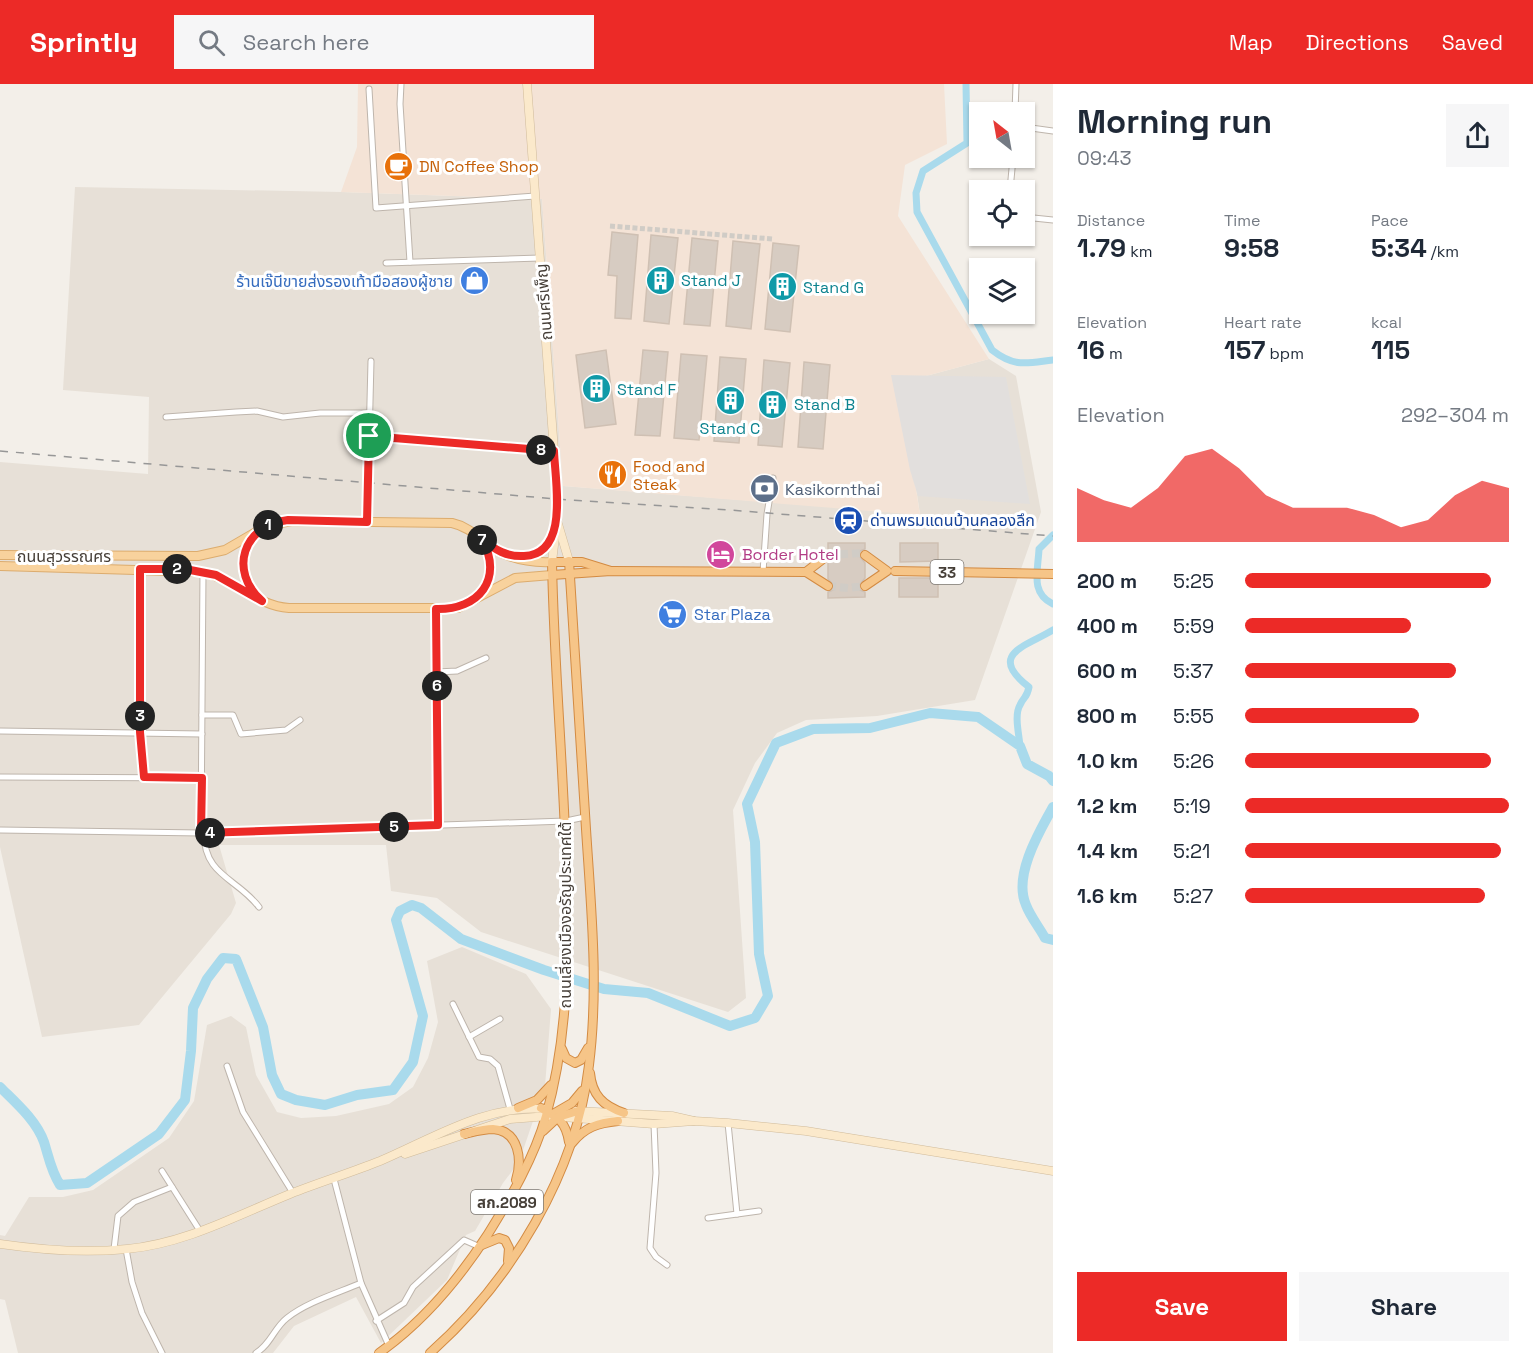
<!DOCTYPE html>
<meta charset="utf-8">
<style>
body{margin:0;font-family:"Space Grotesk","Noto Sans Thai",sans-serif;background:#f6f6f7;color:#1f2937;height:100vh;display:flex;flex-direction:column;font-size:22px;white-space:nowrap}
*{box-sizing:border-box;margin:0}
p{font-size:20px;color:#747a83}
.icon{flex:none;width:33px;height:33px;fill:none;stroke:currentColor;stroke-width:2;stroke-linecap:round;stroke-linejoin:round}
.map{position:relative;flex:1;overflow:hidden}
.details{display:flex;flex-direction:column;background:#fff;width:480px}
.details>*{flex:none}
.needle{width:39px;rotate:329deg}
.buttons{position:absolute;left:969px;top:18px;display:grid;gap:12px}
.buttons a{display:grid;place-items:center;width:66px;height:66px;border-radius:0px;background:#fff;box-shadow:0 2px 4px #0004;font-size:30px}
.pin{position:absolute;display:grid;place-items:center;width:51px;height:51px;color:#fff;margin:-26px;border:3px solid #fff;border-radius:50%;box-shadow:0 2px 6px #0007}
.km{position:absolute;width:30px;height:30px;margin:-15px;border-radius:50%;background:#222;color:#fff;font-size:16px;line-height:30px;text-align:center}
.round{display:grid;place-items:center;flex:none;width:63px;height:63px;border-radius:0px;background:#f6f6f7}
.summary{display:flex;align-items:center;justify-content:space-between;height:102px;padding:0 24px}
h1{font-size:33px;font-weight:700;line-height:45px}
.figures{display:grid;grid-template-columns:repeat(3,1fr);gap:9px;height:102px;padding:6px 24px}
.figures div{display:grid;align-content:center}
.figures b{font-size:26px;font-weight:700}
.figures small{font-size:16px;font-weight:400}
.figures p{font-size:16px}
.chart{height:168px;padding:12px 24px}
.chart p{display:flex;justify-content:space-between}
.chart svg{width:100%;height:108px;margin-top:6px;fill:#ec2a27;opacity:.7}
.action{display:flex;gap:12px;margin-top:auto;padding:12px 24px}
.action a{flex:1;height:69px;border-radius:0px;background:#ec2a27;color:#fff;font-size:24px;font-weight:700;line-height:69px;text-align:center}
.action a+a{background:#f6f6f7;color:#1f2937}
ul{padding:0 24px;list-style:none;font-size:20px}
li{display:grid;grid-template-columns:96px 72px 1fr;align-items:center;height:45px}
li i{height:15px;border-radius:8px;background:#ec2a27}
header{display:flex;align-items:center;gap:36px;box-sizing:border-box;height:84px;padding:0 30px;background:#ec2a27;color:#fff}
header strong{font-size:28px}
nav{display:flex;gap:33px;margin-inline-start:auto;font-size:21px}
.search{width:420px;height:54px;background:#f6f6f7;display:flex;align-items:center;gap:15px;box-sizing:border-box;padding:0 21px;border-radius:0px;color:#747a83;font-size:22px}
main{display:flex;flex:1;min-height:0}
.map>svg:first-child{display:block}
.residential{fill:#e7e0d7}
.commercial{fill:#f4e3d6}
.parking{fill:#e2dfdd}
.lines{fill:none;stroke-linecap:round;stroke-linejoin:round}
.canal{stroke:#a9daec;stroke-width:7}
.river{stroke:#a9daec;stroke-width:10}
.building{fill:#d7ccc2;stroke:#cfc0b3;stroke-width:1.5}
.minor-tunnel{stroke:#d0ccc6;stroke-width:5;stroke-dasharray:5 2.5;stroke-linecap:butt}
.trunk-tunnel{stroke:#d0ccc6;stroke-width:8;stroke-dasharray:8 4;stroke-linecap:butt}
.minor-casing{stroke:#beb5ac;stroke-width:7}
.secondary-casing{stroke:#d0bb9b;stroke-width:9}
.primary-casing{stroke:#dcac6e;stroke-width:10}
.trunk-casing{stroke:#d38b43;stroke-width:10}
.minor{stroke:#fff;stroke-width:5}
.secondary{stroke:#fbe9cb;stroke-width:8}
.primary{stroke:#f8d29d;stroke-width:8}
.trunk{stroke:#f6c588;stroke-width:8}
.rail{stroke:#979797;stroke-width:1.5;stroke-dasharray:8 8;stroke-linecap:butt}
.route-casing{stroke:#fff;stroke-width:12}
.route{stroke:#ec2a27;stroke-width:8}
.labels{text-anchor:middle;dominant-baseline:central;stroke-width:6;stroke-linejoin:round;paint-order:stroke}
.shield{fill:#fff;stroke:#7e7974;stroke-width:1.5}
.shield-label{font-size:15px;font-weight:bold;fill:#463f38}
.food-label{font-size:16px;fill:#c56008;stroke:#fff;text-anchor:start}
.culture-label{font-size:16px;fill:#0d838f;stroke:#fff;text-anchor:start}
.shop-label{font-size:16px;fill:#366cbe;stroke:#fff;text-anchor:end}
.street-label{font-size:16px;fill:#463f38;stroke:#fff}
.service-label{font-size:16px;fill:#4e5e75;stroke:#fff;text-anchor:start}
.transit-label{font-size:16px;fill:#164399;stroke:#fff;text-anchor:start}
.hotel-label{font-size:16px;fill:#b23c85;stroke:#fff;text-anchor:start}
</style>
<header>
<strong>Sprintly</strong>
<div class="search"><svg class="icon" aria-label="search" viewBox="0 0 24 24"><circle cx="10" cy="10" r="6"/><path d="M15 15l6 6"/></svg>Search here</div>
<nav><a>Map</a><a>Directions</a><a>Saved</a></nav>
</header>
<main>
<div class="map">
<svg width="1053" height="1269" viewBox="0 0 1053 1269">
<rect width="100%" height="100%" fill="#f3efe9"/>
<g class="residential">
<path d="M75,103L341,108L542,115L563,402L920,430L900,299L989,275L1016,292L1041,428L975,616L877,632L806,636L777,649L755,679L733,726L746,914L728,928L481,848L437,814L391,807L386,761H219L236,819L231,830L139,941L42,953L0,763V378L148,390L149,313L63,306Z"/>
<path d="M462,863L526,890L551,925L545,1002L519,1078L503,1099L475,1147L466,1151L447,1196L381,1259L356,1213L294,1242L273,1269H18L5,1216L0,1215V1151L5,1152L29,1113H63L93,1106L169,1054L194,1017L207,941L231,932L246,943L256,991L277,1028L301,1034L336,1032L389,1020L413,1003L428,974L438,938L427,877Z"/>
</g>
<path class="commercial" d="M358,0H944L947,60L905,81L898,132L989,275L900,299L920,431L563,402L542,115L341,108L357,63Z"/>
<path class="parking" d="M891,291L1006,293L1030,420L918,412L910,386Z"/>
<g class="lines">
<g class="canal">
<path d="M966,0L967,59L923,87L916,109L917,128L992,266C1015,284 1027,279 1053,276"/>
<path d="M1053,451L1039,465C1038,487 1030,509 1053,520"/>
<path d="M1020,662C1019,650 1014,631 1020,621C1024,612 1027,614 1029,603C986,570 1027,562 1053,546"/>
</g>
<g class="river">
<path d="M1053,723C1039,748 1013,792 1026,821C1030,832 1039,843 1045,854L1053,856"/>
<path d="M0,1003C16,1019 36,1036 44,1058C49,1074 51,1087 60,1101L87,1099L159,1050L185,1016L191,967L193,924L207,895L223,874L236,875L263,943L272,991L281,1010L296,1016L325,1021L357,1011L393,1006L413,978L423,932L396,836L400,827L412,821L421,824L461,855L544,886L604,905L648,909L730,942L755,934L768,912L759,870L755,758L747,720L776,659L813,645L870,644L930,629L978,633L1020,662L1027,680L1049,692L1053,697"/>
</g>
</g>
<g class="building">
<path d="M612,148L638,151L631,235L615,234L617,192L608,191Z"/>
<path d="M651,151L678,154L669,240L644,237Z"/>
<path d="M692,154L718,157L710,242L684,240Z"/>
<path d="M733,157L760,160L751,245L726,242Z"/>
<path d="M773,159L799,162L790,248L765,245Z"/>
<path d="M606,266L616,340L585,344L576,271Z"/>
<path d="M643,266L668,268L660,352L635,351Z"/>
<path d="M681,270L707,272L699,356L674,354Z"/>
<path d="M720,273L746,275L739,359L714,357Z"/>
<path d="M764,276L790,279L782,363L758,361Z"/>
<path d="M804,278L830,281L823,365L798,363Z"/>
<path d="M828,459H865V465L860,467L859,471L865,479V494L859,502L860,506L865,508V513L828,514V508L833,506L834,502L828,495V479L834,471L828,465Z"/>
<path d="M900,459H938V477L900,478Z"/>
<rect x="899" y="494" width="39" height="19"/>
</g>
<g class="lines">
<path class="minor-tunnel" d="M610,142L773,155"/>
<g class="trunk-tunnel">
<path d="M828,471L863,469L865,471"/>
<path d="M828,502L848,504L865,502"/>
</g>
<defs>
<g id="minor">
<path d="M401,0L400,20L410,178"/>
<path d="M369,5L376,124L535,112"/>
<path d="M1015,28L1016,0"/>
<path d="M1024,43L1053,47"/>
<path d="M1010,106L1013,74"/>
<path d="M1024,133L1053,136"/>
<path d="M386,179L540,174"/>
<path d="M166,333L236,328L257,327L283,333L320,329H370"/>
<path d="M369,352L554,367"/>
<path d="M367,438L371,277"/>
<path d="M140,485V648L144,693"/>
<path d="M763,488L767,430L773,394"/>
<path d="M436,525L439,741"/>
<path d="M437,588L457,587L486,574"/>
<path d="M202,631H233L241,650L286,646L300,636"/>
<path d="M0,647L202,650"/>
<path d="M0,693L202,694"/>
<path d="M0,746L201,749L566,737L585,733"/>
<path d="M201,749L203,488"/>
<path d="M204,749C204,792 237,794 259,823"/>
<path d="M453,920L479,973L490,975L498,982L510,1025"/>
<path d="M469,953L500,935"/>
<path d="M227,982L243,1028L293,1109"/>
<path d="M728,1039L737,1130"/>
<path d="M654,1040L656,1089L650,1164L656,1173L667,1181"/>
<path d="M162,1087L200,1147"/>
<path d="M334,1095L361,1199L389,1262"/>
<path d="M708,1134L759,1127"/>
<path d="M114,1165L118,1132L134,1118L172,1103"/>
<path d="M126,1165L132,1198L142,1229L162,1269"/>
<path d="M376,1237L404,1219L413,1203L464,1156L480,1163"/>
<path d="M256,1269C271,1260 274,1244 287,1234C307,1218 338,1209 361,1199"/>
</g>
<g id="secondary">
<path d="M527,0L554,367L557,436L552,478"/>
<path d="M558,440L569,477"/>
<path d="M517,473C533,472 546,468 552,452"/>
<path d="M576,1027L672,1032L694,1037"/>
<path d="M405,1070L510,1035L549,1032L654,1040L694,1037L728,1039L806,1047L1053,1087"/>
<path d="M0,1160C41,1166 86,1169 127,1165C184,1160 238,1131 290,1110C320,1098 350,1089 380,1077C434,1054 486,1020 546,1025"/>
</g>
<g id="primary">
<path d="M254,451C240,469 240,493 255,510"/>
<path d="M0,471L198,472L225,466L268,441L293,437L452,439C470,443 478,454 492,464C510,475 530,479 552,478"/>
<path d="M0,482L203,488C234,495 257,522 289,524H458L515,494L552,491"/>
<path d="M479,510C493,495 493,475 484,458"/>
</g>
<g id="trunk">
<path d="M865,471L887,487L865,502"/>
<path d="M895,487L1053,490"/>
<path d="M806,488L828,471"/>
<path d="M552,491L611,487L806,488L828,502"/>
<path d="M562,965L566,974L575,979L581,976L588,964"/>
<path d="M590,989C592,1011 603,1022 624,1029"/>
<path d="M518,1024L537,1016L551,1001"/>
<path d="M541,1024C558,1033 566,1038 569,1058"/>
<path d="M553,1030L572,1019L582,1007"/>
<path d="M543,1047L558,1033L578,1027"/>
<path d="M464,1050C473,1048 484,1045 493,1045C520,1047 522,1077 516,1096"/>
<path d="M572,1059C585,1043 598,1039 618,1037"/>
<path d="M482,1161L499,1154L505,1156L509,1164L508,1177"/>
<path d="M379,1269C423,1238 459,1195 488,1150C511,1113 534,1074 546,1032C567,958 568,884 567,808C565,698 554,588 552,478H582L611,487"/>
<path d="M430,1269C511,1197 576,1090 589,981C599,902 591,823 586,745C580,656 574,567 569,477"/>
</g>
</defs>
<use href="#minor" class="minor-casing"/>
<use href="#secondary" class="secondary-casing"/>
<use href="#primary" class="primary-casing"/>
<use href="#trunk" class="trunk-casing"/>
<use href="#minor" class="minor"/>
<use href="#secondary" class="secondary"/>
<use href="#primary" class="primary"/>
<use href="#trunk" class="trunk"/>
<path class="rail" d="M0,367L556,415L730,426L1053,452"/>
</g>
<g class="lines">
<defs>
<path id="route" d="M369,352L554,367C555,398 570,470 524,472C507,473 495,466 482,455C504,495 479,526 436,525L438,741L201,749L202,694L144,693L140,648V485H185L216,491L262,517C228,487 243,441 288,436L367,438Z"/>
</defs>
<use href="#route" class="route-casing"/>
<use href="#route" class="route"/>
</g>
<defs>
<symbol id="cafe-disc" viewBox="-11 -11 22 22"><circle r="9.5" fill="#e8710a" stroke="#fff"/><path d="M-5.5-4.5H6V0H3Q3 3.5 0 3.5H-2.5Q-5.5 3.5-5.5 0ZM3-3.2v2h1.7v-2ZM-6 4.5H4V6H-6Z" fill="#fff"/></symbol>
<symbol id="building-disc" viewBox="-11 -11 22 22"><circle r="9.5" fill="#0f9aa8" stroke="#fff"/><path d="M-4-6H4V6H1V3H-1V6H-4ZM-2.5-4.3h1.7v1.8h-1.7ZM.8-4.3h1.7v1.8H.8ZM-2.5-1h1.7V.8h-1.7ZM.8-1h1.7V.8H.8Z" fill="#fff"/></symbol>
<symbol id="shop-disc" viewBox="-11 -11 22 22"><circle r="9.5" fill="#3f7fe0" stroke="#fff"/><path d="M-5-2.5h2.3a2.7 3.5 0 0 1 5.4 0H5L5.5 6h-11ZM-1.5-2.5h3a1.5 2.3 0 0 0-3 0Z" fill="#fff"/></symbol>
<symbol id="restaurant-disc" viewBox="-11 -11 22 22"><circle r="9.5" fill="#e8710a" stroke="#fff"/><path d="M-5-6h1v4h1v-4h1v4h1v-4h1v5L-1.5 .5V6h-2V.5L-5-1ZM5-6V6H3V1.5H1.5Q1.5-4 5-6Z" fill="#fff"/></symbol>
<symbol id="bank-disc" viewBox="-11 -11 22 22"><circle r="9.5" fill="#5c6f8a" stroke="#fff"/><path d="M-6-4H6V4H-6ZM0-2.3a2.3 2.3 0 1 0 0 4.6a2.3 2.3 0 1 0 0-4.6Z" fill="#fff"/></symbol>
<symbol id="station-disc" viewBox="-11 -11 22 22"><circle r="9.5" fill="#1a4fb4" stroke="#fff"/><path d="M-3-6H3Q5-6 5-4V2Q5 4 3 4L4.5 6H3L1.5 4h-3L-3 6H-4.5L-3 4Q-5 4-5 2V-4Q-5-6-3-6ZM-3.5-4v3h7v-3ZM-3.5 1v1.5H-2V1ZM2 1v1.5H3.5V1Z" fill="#fff"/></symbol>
<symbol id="hotel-disc" viewBox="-11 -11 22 22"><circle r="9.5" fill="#d1479c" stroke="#fff"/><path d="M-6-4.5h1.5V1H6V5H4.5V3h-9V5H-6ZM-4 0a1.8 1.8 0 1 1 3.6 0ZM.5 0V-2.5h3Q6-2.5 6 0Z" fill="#fff"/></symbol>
<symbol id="supermarket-disc" viewBox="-11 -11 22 22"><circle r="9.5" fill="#3f7fe0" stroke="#fff"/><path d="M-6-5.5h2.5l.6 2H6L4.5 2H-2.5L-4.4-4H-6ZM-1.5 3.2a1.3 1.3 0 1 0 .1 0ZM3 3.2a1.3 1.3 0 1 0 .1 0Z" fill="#fff"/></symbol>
</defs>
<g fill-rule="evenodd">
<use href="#cafe-disc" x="382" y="66" width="33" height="33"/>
<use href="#building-disc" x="644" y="180" width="33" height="33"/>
<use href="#shop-disc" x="458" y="180" width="33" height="33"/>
<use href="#building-disc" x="766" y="186" width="33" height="33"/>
<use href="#building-disc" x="580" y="288" width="33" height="33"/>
<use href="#building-disc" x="714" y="300" width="33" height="33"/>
<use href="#building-disc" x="756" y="304" width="33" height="33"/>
<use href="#restaurant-disc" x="596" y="374" width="33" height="33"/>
<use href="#bank-disc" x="748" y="388" width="33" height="33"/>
<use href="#station-disc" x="832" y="420" width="33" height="33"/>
<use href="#hotel-disc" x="704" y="454" width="33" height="33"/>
<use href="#supermarket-disc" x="656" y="514" width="33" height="33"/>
</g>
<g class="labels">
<g class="shield">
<rect x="930.5" y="476" width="33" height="24" rx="4.5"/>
<rect x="471" y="1106" width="72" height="24" rx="4.5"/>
</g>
<g class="shield-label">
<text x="947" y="488">33</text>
<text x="507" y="1118">สก.2089</text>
</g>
<g class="food-label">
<text x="419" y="82">DN Coffee Shop</text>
<text x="633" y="382">Food and<tspan x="633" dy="18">Steak</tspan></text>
</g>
<g class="culture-label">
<text x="681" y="196">Stand J</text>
<text x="803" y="203">Stand G</text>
<text x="617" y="305">Stand F</text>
<text x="794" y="320">Stand B</text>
<text x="730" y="344" text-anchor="middle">Stand C</text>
</g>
<g class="shop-label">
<text x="453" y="197">ร้านเจ๊นีขายส่งรองเท้ามือสองผู้ชาย</text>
<text x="694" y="530" text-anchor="start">Star Plaza</text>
</g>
<g class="street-label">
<text transform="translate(544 218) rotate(-94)">ถนนศรีเพ็ญ</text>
<text x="64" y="472">ถนนสุวรรณศร</text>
<text transform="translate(565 831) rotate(-90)">ถนนเลี่ยงเมืองอรัญประเทศใต้</text>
</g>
<g class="service-label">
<text x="785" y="405">Kasikornthai</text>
</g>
<g class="transit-label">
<text x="870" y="436">ด่านพรมแดนบ้านคลองลึก</text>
</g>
<g class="hotel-label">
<text x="742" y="470">Border Hotel</text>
</g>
</g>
</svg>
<div class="buttons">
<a><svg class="needle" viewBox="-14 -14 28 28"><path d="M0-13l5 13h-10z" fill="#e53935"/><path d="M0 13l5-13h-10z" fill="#747a83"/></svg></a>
<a><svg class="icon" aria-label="locate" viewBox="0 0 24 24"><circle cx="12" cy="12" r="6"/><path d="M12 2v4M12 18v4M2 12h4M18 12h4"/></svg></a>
<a><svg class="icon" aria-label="layers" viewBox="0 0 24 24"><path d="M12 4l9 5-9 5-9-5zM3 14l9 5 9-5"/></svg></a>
</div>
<div class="pin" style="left:369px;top:352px;background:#1e9e55"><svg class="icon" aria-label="arrive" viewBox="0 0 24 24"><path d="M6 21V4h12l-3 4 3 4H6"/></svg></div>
<b class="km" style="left:268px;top:441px">1</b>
<b class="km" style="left:177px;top:485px">2</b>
<b class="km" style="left:140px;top:632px">3</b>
<b class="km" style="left:210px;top:749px">4</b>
<b class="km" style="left:394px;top:743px">5</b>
<b class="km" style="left:437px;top:602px">6</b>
<b class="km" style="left:482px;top:456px">7</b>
<b class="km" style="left:541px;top:366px">8</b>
</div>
<section class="details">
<div class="summary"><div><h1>Morning run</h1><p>09:43</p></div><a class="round"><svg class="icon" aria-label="share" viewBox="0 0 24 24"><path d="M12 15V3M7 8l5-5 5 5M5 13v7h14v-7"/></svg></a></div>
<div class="figures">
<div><p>Distance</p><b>1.79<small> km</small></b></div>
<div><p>Time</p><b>9:58</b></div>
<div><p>Pace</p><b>5:34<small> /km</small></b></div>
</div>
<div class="figures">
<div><p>Elevation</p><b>16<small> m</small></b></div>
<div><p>Heart rate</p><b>157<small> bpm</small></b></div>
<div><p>kcal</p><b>115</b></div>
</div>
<div class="chart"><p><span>Elevation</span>292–304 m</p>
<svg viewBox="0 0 160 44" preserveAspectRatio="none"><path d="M0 44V22L10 27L20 30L30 22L40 9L50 6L60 14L70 25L80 30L90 30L100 30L110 33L120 38L130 35L140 25L150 19L160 22V44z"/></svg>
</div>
<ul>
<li><b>200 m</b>5:25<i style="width:93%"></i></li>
<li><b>400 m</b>5:59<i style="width:63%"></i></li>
<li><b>600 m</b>5:37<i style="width:80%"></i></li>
<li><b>800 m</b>5:55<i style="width:66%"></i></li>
<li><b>1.0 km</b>5:26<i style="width:93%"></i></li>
<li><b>1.2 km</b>5:19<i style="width:100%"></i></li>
<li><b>1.4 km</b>5:21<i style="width:97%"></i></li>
<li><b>1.6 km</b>5:27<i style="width:91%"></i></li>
</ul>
<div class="action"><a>Save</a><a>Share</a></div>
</section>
</main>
